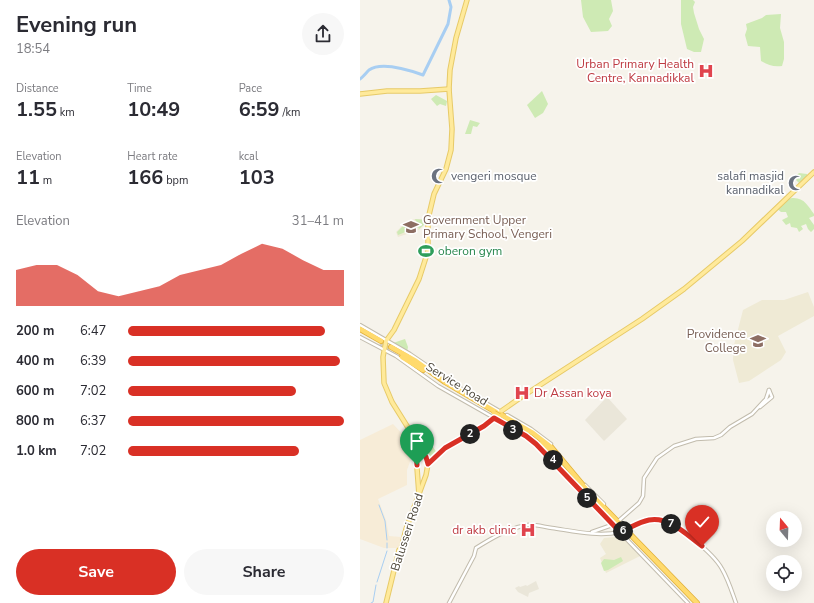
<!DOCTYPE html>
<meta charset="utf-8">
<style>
body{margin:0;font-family:"Nunito Sans",sans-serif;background:#f7f7f7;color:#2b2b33;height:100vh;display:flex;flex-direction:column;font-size:15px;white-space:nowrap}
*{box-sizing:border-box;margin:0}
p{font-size:13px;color:#7c7c81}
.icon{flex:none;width:22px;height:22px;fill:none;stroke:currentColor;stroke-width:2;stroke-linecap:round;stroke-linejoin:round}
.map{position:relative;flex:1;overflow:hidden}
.sheet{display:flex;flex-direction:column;background:#fff;width:360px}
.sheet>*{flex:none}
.needle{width:26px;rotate:341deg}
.buttons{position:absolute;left:406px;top:511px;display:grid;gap:8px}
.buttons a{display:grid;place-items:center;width:36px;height:36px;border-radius:50%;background:#fff;box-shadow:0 4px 16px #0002;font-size:20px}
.pin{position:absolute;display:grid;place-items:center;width:34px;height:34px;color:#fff;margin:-41px -17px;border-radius:50% 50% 50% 0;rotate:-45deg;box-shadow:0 0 4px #0007}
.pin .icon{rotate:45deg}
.km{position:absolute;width:20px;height:20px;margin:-10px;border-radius:50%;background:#222;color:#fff;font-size:11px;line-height:20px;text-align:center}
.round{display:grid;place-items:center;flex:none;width:42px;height:42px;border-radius:21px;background:#f7f7f7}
.headline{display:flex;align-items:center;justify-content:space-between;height:68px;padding:0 16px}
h1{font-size:22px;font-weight:700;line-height:30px}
.figures{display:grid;grid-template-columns:repeat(3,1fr);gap:6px;height:68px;padding:4px 16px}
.figures div{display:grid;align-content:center}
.figures b{font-size:20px;font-weight:700}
.figures small{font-size:11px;font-weight:400}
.figures p{font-size:11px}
.chart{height:112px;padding:8px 16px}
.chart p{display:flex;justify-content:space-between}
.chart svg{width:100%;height:72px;margin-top:4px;fill:#d93025;opacity:.7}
.primary-button{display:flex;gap:8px;margin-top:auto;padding:8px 16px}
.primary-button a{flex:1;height:46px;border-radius:24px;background:#d93025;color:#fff;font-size:16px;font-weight:700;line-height:46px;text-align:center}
.primary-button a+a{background:#f7f7f7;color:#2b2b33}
ul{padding:0 16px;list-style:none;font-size:13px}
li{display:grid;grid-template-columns:64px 48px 1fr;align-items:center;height:30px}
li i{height:10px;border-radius:5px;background:#d93025}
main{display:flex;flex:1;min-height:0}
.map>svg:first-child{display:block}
.residential{fill:#eae6d9}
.commercial{fill:#f7ecd7}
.education{fill:#efead5}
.green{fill:#ceeab4}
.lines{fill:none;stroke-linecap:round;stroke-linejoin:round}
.stream{stroke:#a8cef2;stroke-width:1}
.river{stroke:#a8cef2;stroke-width:3}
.highway-tunnel{stroke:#d4d0c7;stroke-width:4.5;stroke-dasharray:4.5 2;stroke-linecap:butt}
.minor-casing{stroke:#c2bcad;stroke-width:4.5}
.major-casing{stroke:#e7ca68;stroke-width:5.5}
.highway-casing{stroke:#e1b03a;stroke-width:6}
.minor{stroke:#fff;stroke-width:2.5}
.major{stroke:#ffea9b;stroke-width:3.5}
.highway{stroke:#ffda6d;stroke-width:4.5}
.highway-bridge-casing{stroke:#e1b03a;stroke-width:6;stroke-linecap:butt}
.highway-bridge{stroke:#ffda6d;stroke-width:4.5}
.route-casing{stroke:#fff;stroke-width:8}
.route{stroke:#d93025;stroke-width:5}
.labels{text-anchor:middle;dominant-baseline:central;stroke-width:3.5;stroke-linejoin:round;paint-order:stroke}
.health-label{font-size:12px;fill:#be3a42;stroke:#fff;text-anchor:end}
.worship-label{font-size:12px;fill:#5b616d;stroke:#fff;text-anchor:start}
.education-label{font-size:12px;fill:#785e54;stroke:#fff;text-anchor:start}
.leisure-label{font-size:12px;fill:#27864d;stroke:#fff;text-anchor:start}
.street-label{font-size:12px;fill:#4b4538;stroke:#fff}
</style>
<main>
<section class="sheet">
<div class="headline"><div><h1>Evening run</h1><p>18:54</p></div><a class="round"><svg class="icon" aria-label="share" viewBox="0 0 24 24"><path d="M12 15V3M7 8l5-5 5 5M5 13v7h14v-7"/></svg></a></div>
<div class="figures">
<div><p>Distance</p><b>1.55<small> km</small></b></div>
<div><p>Time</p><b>10:49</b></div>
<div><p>Pace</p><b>6:59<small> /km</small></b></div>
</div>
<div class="figures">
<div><p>Elevation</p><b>11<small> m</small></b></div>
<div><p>Heart rate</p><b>166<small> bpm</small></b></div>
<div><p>kcal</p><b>103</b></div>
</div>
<div class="chart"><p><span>Elevation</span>31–41 m</p>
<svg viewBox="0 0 160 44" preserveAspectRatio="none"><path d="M0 44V22L10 19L20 19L30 25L40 35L50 38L60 35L70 32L80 25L90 22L100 19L110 12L120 6L130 9L140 16L150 22L160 22V44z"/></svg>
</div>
<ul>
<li><b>200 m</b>6:47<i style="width:91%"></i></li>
<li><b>400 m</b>6:39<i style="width:98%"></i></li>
<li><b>600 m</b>7:02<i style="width:78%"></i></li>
<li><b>800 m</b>6:37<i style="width:100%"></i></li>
<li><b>1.0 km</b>7:02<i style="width:79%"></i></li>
</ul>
<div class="primary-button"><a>Save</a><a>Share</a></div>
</section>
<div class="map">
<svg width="454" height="603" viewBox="0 0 454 603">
<rect width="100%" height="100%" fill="#f6f3eb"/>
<g class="residential">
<path d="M247,397L267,419L244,441L225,420Z"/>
<path d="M176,581L179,589L169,593L168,597L158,592L155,588L159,586L160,587L166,585L167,586Z"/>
</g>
<path class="commercial" d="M33,424L49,441L51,459L47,470V485L18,499L26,520L29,536L41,537L39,548H24L0,539V440Z"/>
<g class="education">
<path d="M55,219H67L66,223L59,230L38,237L36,232L46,222Z"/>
<path d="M448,292L454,307V316L418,336L426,352L421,360L389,381L379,383L373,360L374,345L383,310L402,300H424Z"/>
<path d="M265,536L280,556L246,573L240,558L246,554L240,544L244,538Z"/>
</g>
<g class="green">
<path d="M221,0H251L253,11L249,19L252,26L248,31L231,32L223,17Z"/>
<path d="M321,0H333L335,2L333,7L334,13L339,29L344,39L341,52H334L327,49L321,24Z"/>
<path d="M421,14L420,28L424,42V59L422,66C413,67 408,65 401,61L400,47L388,46L385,35L387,29L386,24L402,18L406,15Z"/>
<path d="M182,91L188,104L183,113L175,118L167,105Z"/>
<path d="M76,95L87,101L86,106L80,104L77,106L71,99Z"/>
<path d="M110,120L120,123L117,127L113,126L111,134H105Z"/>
<path d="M439,173L447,174V176L439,183L435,179L436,176Z"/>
<path d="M432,198C444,197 448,206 454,214V216L449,218L454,225V229L451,232L448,229L446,224L441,226L443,229L439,232L437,228L431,227L430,223L426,225L422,220L428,217L426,212H421L416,208L428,199Z"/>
<path d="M55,219L66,220V223L59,229Z"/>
<path d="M46,223L48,231L38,235L37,232Z"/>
<path d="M45,339L48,347L47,352L33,343Z"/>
<path d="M71,444L77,453L70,458L64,448Z"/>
<path d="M261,557L263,561L248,570L244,571L241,563L244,559L254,560Z"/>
</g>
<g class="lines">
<g class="stream">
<path d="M19,505L25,521L27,540"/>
<path d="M27,548V543"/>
<path d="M17,582L27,551"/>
<path d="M11,603L13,602L16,585"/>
</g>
<path class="river" d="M0,79C3,77 6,73 9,70C22,61 49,70 63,75L88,24L91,7L89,0"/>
<path class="highway-tunnel" d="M20,344L30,350"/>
<defs>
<g id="minor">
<path d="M0,325L50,354L100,388L141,412"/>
<path d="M0,337L36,356L78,386L166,436L186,452L224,495L328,603"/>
<path d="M400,407L412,397L409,390"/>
<path d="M147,415L171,429L191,444"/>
<path d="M68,464L85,448L124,426L134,418"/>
<path d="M225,485L244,504"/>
<path d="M261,522L271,532"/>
<path d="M268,529C277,525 287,518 297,519C314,520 354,554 362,569C368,579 372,592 376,603"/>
<path d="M232,532L255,524L279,503L283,496L284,478L297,458L314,446L336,439L354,438L361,435L370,427L392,414L406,399L409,390"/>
<path d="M89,603L114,556L116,548C132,538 149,528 167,525C175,524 184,527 192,528C213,531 238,537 260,532"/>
</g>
<g id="major">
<path d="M0,94L27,91H60L89,89"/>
<path d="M134,418L140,412L160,398L282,319L324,289L382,241L454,172"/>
<path d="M59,495L55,441L52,434L32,402L24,383L23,357L26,341L34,330L59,279L68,251V219L74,194L86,169L91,150L92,129L89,89L90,70L96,38L107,0"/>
<path d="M26,603L39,550L41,549L46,529L66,475L68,464L66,457L55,441"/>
</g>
<g id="highway">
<path d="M0,329L21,341"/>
<path d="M31,347L56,361L85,382L136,412"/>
<path d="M42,357L63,370"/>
<path d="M140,414L173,433L191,447L226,489L261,525"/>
<path d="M182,443L197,459"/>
<path d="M268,532L337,603"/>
</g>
</defs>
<use href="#minor" class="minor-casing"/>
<use href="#major" class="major-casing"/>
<use href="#highway" class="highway-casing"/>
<use href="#minor" class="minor"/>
<use href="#major" class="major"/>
<use href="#highway" class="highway"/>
<defs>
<g id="highway-bridge">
<path d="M134,413L139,416"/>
<path d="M260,527L267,534"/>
</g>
</defs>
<use href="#highway-bridge" class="highway-bridge-casing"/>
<use href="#highway-bridge" class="highway-bridge"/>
</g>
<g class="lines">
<defs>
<path id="route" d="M57,465L55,442L66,457L68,464L85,448L124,426L134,418L166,436L176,444L260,532C270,528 279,522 289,520C309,516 327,535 342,546"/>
</defs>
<use href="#route" class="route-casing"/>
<use href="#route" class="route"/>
</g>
<defs>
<symbol id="hospital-bare" viewBox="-9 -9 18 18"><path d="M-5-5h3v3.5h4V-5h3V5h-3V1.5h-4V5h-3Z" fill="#e0444e" stroke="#fff" stroke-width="2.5" paint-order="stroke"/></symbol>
<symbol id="mosque-bare" viewBox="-9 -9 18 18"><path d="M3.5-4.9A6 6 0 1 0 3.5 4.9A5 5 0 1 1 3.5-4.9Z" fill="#6b7280" stroke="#fff" stroke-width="2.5" paint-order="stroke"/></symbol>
<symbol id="school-bare" viewBox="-9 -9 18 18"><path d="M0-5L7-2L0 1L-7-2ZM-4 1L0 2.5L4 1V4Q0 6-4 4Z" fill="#8d6e63" stroke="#fff" stroke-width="2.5" paint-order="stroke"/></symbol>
<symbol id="stadium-bare" viewBox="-9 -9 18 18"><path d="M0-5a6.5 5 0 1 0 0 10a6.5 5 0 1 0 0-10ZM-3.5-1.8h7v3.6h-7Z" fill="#2e9e5b" stroke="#fff" stroke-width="2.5" paint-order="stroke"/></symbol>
<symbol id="university-bare" viewBox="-9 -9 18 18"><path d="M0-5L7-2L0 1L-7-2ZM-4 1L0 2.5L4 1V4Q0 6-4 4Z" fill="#8d6e63" stroke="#fff" stroke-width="2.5" paint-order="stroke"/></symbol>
</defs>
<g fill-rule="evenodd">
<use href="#hospital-bare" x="335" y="60" width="22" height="22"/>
<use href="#mosque-bare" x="68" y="165" width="22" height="22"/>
<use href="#mosque-bare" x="425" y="172" width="22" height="22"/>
<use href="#school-bare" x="40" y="216" width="22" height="22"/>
<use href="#stadium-bare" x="55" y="240" width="22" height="22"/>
<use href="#university-bare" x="387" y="330" width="22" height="22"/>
<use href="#hospital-bare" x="151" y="382" width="22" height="22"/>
<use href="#hospital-bare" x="157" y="519" width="22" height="22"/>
</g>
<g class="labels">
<g class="health-label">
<text x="334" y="64">Urban Primary Health<tspan x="334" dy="14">Centre, Kannadikkal</tspan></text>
<text x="174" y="393" text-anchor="start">Dr Assan koya</text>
<text x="156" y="530">dr akb clinic</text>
</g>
<g class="worship-label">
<text x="91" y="176">vengeri mosque</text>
<text x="424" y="176" text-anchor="end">salafi masjid<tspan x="424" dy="14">kannadikal</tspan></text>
</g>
<g class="education-label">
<text x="63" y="220">Government Upper<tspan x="63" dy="14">Primary School, Vengeri</tspan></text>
<text x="386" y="334" text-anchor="end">Providence<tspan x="386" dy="14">College</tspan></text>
</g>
<g class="leisure-label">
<text x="78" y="251">oberon gym</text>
</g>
<g class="street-label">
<text transform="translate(97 384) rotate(32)">Service Road</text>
<text transform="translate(47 532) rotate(-72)">Balusseri Road</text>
</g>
</g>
</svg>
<div class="buttons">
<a><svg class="needle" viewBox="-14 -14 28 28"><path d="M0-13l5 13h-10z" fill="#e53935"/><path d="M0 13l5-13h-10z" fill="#7c7c81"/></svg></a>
<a><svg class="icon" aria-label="locate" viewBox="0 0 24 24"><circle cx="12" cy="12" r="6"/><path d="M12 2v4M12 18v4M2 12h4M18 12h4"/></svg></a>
</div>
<div class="pin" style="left:57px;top:465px;background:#1e9e55"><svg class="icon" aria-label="arrive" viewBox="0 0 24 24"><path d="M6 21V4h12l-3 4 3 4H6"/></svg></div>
<div class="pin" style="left:342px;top:546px;background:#d93025"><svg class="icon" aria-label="check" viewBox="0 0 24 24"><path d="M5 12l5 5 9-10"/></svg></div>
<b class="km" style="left:110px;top:434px">2</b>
<b class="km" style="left:153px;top:430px">3</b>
<b class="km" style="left:193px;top:460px">4</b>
<b class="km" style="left:227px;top:498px">5</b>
<b class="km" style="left:263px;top:531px">6</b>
<b class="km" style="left:311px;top:524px">7</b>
</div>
</main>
